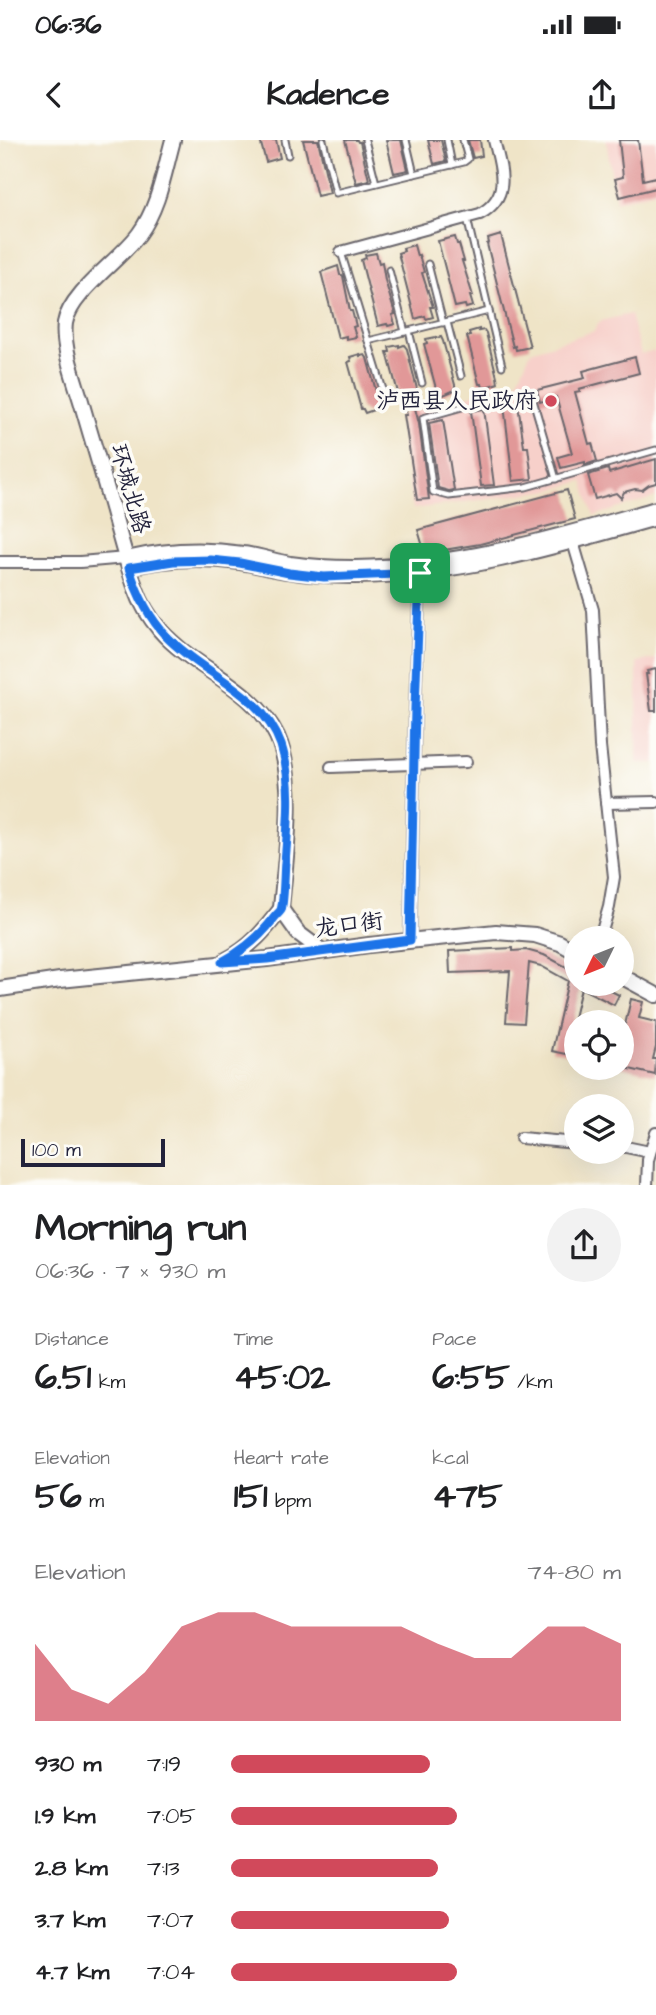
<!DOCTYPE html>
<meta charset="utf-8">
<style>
body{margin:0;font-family:"Architects Daughter","LXGW WenKai TC",sans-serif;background:#f2f2f2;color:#202124;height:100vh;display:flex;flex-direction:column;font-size:26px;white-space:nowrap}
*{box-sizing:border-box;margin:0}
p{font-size:23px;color:#757577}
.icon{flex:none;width:38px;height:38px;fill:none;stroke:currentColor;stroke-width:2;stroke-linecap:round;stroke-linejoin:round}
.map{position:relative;height:1045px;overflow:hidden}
.sheet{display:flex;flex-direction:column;background:#fff;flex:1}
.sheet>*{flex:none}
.needle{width:46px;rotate:227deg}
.fabs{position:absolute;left:564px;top:786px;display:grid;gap:14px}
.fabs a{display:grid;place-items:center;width:70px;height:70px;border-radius:50%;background:#fff;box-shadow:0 7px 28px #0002;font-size:35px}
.scale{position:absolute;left:21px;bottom:18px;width:144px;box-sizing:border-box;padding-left:7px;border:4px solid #22223b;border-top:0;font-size:19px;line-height:24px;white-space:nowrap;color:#22223b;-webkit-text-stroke:5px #fdfcf7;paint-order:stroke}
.pin{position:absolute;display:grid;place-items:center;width:60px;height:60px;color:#fff;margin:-30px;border-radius:14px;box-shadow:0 4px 10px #0006}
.round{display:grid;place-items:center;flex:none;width:74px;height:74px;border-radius:37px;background:#f2f2f2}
.overview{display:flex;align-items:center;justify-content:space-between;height:119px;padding:0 35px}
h1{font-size:38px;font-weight:700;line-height:52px}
.metrics{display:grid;grid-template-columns:repeat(3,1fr);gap:10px;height:119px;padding:7px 35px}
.metrics div{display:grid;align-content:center}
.metrics b{font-size:35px;font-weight:700}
.metrics small{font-size:19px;font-weight:400}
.metrics p{font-size:19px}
.chart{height:196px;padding:14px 35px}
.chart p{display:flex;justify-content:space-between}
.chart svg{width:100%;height:126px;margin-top:7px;fill:#d1495b;opacity:.7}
ul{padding:0 35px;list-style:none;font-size:23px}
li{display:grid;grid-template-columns:112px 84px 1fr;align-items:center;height:52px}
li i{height:18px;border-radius:9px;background:#d1495b}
.status{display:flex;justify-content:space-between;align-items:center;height:49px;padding:0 35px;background:#fff;direction:ltr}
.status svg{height:19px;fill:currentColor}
header{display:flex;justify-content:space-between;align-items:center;height:91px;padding:0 35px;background:#fff;font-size:32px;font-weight:700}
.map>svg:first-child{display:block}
.built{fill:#f7d0ca}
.building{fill:#e19898}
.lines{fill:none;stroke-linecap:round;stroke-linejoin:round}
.service-casing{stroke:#6a666c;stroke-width:9}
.minor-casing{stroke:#6a666c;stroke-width:14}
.tertiary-casing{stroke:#6a666c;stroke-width:16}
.secondary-casing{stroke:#6a666c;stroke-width:18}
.service{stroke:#fff;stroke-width:5}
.minor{stroke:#fff;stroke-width:10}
.tertiary{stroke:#fff;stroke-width:12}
.secondary{stroke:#fff;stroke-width:14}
.route-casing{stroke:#fff;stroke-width:14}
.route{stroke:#1a73e8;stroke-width:9}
.poi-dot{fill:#d1495b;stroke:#fdfcf7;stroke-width:2.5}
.labels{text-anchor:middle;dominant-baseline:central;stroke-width:7;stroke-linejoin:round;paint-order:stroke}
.poi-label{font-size:23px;fill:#22223b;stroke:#fdfcf7;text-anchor:end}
.street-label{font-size:23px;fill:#22223b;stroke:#fdfcf7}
</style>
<div class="status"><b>06:36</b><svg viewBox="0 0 49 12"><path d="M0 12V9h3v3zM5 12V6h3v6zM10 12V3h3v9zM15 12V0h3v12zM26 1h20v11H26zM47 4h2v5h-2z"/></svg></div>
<header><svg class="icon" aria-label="back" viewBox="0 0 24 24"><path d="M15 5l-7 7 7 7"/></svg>Kadence<svg class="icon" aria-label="share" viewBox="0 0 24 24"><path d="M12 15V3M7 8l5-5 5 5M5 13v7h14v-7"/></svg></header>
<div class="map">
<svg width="656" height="1046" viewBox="0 0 656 1046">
<rect width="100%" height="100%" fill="#fdfcf7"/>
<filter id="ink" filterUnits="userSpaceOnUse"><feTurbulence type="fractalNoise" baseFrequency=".0143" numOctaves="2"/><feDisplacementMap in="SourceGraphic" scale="14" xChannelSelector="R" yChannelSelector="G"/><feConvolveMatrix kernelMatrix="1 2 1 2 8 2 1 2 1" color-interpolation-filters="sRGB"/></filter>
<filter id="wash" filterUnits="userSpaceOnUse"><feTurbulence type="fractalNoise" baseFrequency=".00686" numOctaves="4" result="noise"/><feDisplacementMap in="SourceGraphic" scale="28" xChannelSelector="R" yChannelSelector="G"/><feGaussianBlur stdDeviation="1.57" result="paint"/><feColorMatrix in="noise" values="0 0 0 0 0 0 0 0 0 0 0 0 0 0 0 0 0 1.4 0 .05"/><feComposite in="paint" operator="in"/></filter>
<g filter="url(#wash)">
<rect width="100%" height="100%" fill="#efe4c7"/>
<g class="built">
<path d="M606,0H656V51L616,61Z"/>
<path d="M635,173L630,175L641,214L656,211V357L594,376L583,341L552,350L413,369L399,275L517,242L531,211L594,191L600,181Z"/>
<path d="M656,519V623H637V522Z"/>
</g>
<g id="blocks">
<g class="building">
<path d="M260,0H276L280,18L266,22Z"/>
<path d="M303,0H318L330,53L317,56Z"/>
<path d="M345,0H357L358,2H360L369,40L356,43Z"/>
<path d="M386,0H401L408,30L394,33Z"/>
<path d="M428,0H441L446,21L434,24Z"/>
<path d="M468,0H480L482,16L473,18Z"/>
<path d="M619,0H638L643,40L656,37V48L620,57L615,39L623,37Z"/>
<path d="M501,95L530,207L516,210L515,206L513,207L487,104L489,103L488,99Z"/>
<path d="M455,97L457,104H459L464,121H462L473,156H470L473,166L466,168L465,165L455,167L438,101Z"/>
<path d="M414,105L417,116L419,115L424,132L422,133L433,167H430L433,177L426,179L425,176L415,179L398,113L404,111L403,108Z"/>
<path d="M376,113L379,123L382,122L385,140L395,174L392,175L395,184L388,186L387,184L378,186L361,120L366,118L365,115Z"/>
<path d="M338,126L340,135H342L343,136L350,171H352L356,186L353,187L356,197L346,199V196L338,198L321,132Z"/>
<path d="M479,189V191L484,190L486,193L497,237L498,243L483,248L482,244H479L467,196H470L469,192Z"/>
<path d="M436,197V198L441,197L443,201L455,245V250L441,256L439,251L437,252L424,204L427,203L426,199Z"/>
<path d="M399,205V207L404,205L407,209L418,253V259L413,260L419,284L429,359L417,360L404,275H407L403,259L400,260L387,212H390L389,207Z"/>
<path d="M360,214V216L365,215L367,218L379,262V268L365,273L363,269H361L348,222L351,221L350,217Z"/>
<path d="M635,217L639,233L579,249L580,251L575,252L589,304L592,303L597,321L585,325V322L561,328L558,317L572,313L556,257L540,262L537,250L585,238L583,231Z"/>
<path d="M518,264L524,307H528L532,339L513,341L504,265Z"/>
<path d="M484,269L494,345L481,346L471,271Z"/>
<path d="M443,280L454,350L449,351L438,348L429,283Z"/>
<path d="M656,319V343L649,345L642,350L635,349L624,352L621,358L616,353L595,359L588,335L608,329L609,333Z"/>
<path d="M567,350L575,379L480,404L425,413L418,390Z"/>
<path d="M656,529V571H651L646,534H648L647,531Z"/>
<path d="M513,808V811L526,810L544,815L576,832V844H597L619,855L614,865L581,848L569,899L576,900V916L552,911L568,841L541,826L529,823L524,883L506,882L510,831L450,833L449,811Z"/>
<path d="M631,859L643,862L639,878L656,882V907L653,919H656L655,935L621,927V902Z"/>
</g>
</g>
</g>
<g filter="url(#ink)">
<use href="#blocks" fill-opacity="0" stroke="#6a666c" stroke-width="2"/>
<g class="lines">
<defs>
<g id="service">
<path d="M285,0L288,15"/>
<path d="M323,0L336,53L464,22L468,19L463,0"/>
<path d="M365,0L376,43"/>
<path d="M406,0L414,34"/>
<path d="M447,0L452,25"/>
<path d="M467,78L502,226"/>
<path d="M341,112L384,253"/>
<path d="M428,124L443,183"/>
<path d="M389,130L405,192"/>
<path d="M447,182L461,236"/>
<path d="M409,191L422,243"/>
<path d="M368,201L489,171"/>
<path d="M531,253L556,339"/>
<path d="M462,267L423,278L433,352L449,356L526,347L656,310"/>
</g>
<g id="minor">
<path d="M341,112L480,74C512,56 501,29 494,0"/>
<path d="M573,402L593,470L600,606L614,737L609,767L600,798"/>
<path d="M0,422H80L126,418"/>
<path d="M331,627L466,622"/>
<path d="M606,663L656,662"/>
<path d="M410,801L415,568L420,433"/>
<path d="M521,998L576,1003"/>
<path d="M621,1006L650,1012"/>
<path d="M647,1046L648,1020L656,993"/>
</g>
<g id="tertiary">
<path d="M126,418C164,409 204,407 243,413C259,415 274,420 290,423C311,426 332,427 354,427C460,426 554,397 656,368"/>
<path d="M129,428C166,419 203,418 240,423C256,425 271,430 287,432C309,436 332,437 355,437C462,436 554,408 656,379"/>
</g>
<g id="secondary">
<path d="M173,0C164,32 159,67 139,94C120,120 70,153 65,183C62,206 74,238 81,261C90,293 100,325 109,357C118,388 125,419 136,449C141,464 150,478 160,490C195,530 253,546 277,596C298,642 285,720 281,769"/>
<path d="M281,769L298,793L322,811"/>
<path d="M226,820C250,808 265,790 281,769"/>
<path d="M621,836L656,855"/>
<path d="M0,849L60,840L267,819L369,805L496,792L535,795L560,803L576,812"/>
</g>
</defs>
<use href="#service" class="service-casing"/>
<use href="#minor" class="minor-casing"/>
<use href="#tertiary" class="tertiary-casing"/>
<use href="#secondary" class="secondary-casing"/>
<use href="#service" class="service"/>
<use href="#minor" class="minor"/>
<use href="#tertiary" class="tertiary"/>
<use href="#secondary" class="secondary"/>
</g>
</g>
<g class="lines" filter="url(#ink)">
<defs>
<path id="route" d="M211,420L240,423L289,433L324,437L420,433L415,568L410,800L267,819L222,822C243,811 260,797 274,778C276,775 279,773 281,770C284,761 284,733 285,722C288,685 293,642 281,605C262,552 204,535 167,497C148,477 137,454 129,428L173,421Z"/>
</defs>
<use href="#route" class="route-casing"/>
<use href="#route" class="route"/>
</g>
<circle class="poi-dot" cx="551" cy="261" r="7"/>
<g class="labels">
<g class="poi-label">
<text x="537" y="261">泸西县人民政府</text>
</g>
<g class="street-label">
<text transform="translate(130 349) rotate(74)">环城北路</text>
<text transform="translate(349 785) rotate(-7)">龙口街</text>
</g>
</g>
</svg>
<div class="fabs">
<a><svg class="needle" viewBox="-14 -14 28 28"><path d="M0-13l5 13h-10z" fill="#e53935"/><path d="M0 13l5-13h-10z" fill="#757577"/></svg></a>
<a><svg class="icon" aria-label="locate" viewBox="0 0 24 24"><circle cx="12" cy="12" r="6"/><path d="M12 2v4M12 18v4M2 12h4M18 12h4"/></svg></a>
<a><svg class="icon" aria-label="layers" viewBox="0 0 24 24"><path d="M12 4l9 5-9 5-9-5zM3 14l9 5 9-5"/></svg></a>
</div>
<div class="scale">100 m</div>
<div class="pin" style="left:420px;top:433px;background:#1e9e55"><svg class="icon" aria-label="arrive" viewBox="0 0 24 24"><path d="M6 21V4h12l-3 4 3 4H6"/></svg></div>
</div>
<section class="sheet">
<div class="overview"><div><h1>Morning run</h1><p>06:36 · 7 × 930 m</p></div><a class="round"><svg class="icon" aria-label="share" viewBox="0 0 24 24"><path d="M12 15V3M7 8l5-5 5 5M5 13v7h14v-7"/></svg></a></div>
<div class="metrics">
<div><p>Distance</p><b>6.51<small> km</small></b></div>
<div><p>Time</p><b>45:02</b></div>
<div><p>Pace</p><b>6:55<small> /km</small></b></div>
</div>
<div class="metrics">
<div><p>Elevation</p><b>56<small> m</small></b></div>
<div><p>Heart rate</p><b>151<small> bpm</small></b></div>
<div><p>kcal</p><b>475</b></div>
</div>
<div class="chart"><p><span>Elevation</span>74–80 m</p>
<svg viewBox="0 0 160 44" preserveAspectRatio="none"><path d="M0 44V17L10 33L20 38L30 27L40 11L50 6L60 6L70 11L80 11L90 11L100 11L110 17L120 22L130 22L140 11L150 11L160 17V44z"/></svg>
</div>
<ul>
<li><b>930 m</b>7:19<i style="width:51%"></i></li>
<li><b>1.9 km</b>7:05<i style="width:58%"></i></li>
<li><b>2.8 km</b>7:13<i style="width:53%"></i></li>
<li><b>3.7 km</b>7:07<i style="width:56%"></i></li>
<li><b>4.7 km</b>7:04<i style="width:58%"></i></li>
</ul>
</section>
